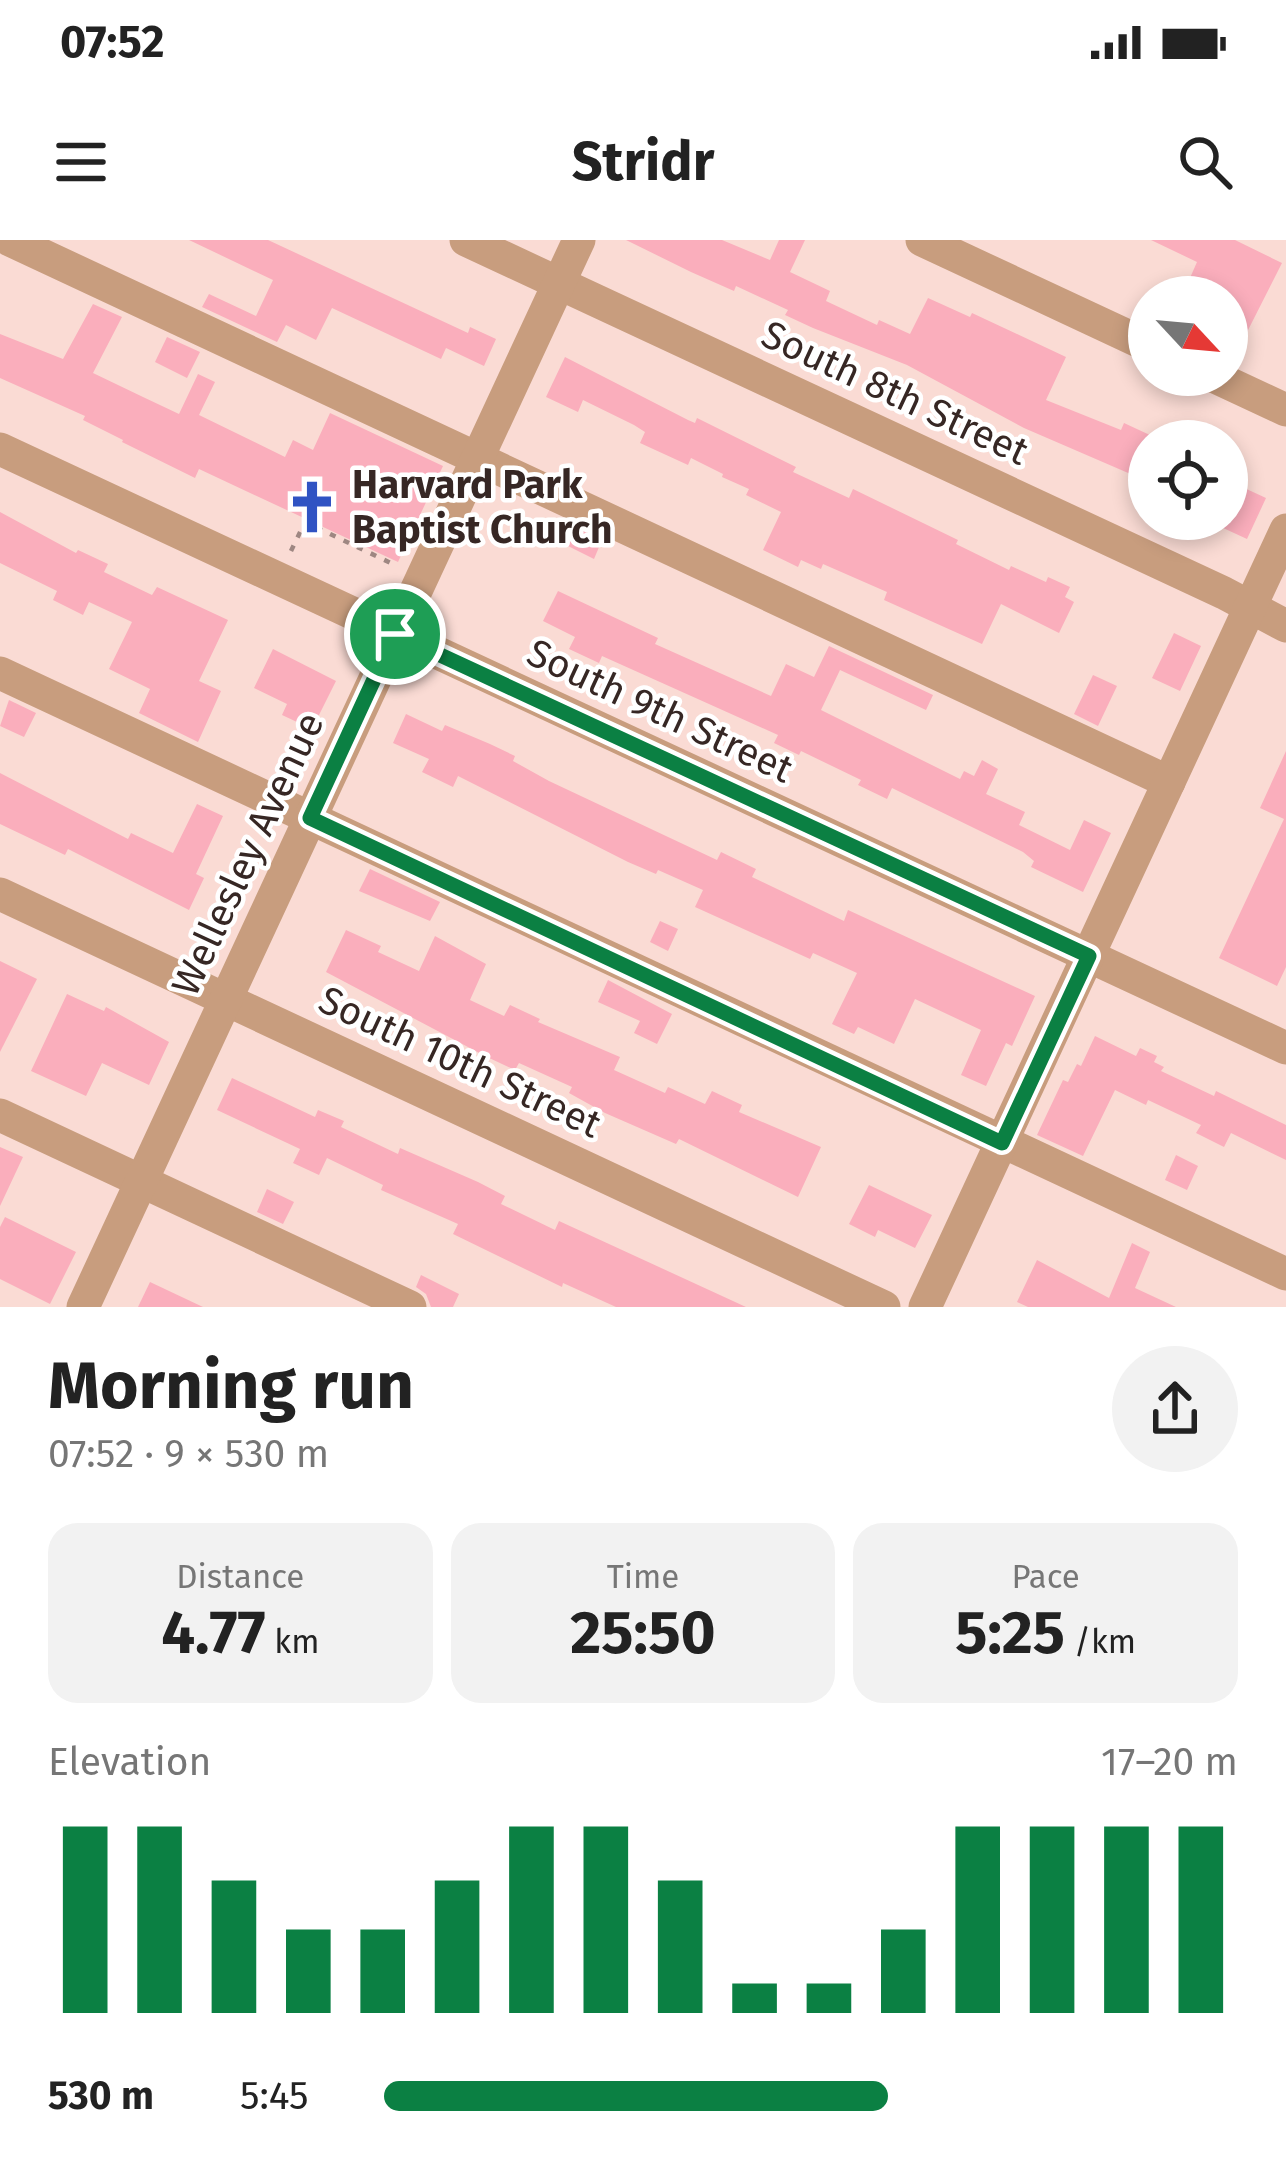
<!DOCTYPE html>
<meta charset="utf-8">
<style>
body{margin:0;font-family:"Fira Sans",sans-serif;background:#f2f2f2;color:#222;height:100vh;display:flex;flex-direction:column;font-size:45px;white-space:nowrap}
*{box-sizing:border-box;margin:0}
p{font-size:39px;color:#767676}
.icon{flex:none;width:66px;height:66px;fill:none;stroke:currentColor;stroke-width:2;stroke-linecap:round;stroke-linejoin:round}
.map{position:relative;height:1067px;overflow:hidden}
.sheet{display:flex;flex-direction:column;background:#fff;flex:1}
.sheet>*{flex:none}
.needle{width:78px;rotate:116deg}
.tools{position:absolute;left:1128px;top:36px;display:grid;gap:24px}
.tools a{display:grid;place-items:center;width:120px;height:120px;border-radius:50%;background:#fff;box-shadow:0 6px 18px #0003;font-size:60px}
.pin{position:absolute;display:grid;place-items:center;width:102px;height:102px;color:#fff;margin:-51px;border:6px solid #fff;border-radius:50%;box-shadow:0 3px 12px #0007}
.round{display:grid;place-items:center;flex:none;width:126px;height:126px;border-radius:63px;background:#f2f2f2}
.summary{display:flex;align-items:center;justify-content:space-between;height:204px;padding:0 48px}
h1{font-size:66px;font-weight:700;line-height:90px}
.metrics{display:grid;grid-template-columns:repeat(3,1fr);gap:18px;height:204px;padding:12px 48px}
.metrics div{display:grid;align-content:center;border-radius:30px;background:#f2f2f2;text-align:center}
.metrics b{font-size:60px;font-weight:700}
.metrics small{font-size:33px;font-weight:400}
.metrics p{font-size:33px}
.chart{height:336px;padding:24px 48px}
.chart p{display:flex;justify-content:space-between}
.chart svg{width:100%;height:216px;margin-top:12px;stroke:#0b8043;stroke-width:6}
ul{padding:0 48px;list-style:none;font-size:39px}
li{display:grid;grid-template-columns:192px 144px 1fr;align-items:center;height:90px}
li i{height:30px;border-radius:15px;background:#0b8043}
.status{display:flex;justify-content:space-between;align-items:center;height:84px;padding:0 60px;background:#fff;direction:ltr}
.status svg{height:33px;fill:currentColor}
header{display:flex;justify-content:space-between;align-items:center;height:156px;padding:0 48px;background:#fff;font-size:54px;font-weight:700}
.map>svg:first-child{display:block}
.building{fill:#faaebc}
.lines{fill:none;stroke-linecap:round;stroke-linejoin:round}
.path{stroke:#9e8782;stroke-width:4.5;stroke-dasharray:6 9;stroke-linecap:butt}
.minor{stroke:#c89d7e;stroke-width:33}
.route-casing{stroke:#fff;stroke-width:24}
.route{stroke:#0b8043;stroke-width:15}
.labels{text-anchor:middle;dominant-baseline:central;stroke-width:9;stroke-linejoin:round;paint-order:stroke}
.street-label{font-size:39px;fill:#362724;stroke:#fff}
.poi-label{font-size:39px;font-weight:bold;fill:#362724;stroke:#fff;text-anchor:start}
</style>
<div class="status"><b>07:52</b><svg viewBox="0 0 49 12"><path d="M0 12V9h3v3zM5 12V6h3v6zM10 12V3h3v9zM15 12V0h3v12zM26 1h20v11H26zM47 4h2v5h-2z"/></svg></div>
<header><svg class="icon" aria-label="menu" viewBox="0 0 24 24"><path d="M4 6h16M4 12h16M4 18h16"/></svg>Stridr<svg class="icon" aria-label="search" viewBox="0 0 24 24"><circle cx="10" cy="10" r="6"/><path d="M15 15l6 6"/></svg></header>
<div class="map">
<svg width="1286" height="1067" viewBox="0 0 1286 1067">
<rect width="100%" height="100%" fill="#fadbd4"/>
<g class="building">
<path d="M189,0H268L468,93L470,87L496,99L484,126L446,108L441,119L332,68L316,100L286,85L277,102L202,67L209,54L256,76L273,40Z"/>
<path d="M626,0H722L770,20L779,0H805L790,32L830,51L826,61L877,85L879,80L910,94L928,58L970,77L972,73L1066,117L1046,160L1121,190L1124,183L1152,196L1149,242L1024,188L907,125L813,88L785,75L788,70L736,46L734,51L691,32Z"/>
<path d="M1151,0H1235L1282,23L1243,100L1227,92V55L1190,38L1197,22Z"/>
<path d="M93,64L122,77L93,133L143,157L179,174L198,134L215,142L199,175L285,217L293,200L313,210L330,173L443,226L398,322L199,229L195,238L122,202L123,200L83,180L85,176L0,138V94L63,119Z"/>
<path d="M167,97L200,112L187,138L155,122Z"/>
<path d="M565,117L688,180L695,183L697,178L796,227L793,232L849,258L853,249L958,300L956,304L1009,330L1011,326L1046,342L1048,337L1070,347L1065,357L1074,362L1059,393L1001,364L982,404L884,360L887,352L823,324L821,329L801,320L798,327L763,310L781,272L746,255L749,249L722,237L723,234L691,218L688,225L640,203L645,192L634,185L583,160L578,172L546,157Z"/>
<path d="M1227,240L1266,258L1247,299L1221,287L1227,279Z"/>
<path d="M0,272L76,313L78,310L108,324L104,332L152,355L157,347L228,380L199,441L221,451L198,502L139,473L150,449L109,429L132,382L89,362L83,375L53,360L57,351L0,323Z"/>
<path d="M577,288L602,300L594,319L568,306Z"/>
<path d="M558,351L658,398L655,404L771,456L786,424L814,437L829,406L933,455L926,470L840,430L821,470L960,539L964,531L974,536L982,520L998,529L986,554L1025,572L1019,585L1070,610L1084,580L1111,593L1083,652L1031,627L1034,621L1023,612L892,548L887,559L858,545L861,540L801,511L799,515L774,503L778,495L729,473L602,416L599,423L569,409L575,397L543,381Z"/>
<path d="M1174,393L1201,406L1180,451L1152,438Z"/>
<path d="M273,409L336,441L312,489L282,475L287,464L254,448Z"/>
<path d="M1093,435L1117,446L1098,486L1074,474Z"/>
<path d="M9,460L36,473L24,497L0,486Z"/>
<path d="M406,474L442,491L445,485L490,504L515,516L513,521L549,541L717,620L721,612L756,629L752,637L844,681L848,670L1035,756L1012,806L1006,803L986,846L961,835L981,790L915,759L894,804L858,787L854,794L832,784L857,733L813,713L810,719L695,667L703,650L658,630L656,634L628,622L458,536L453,547L422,532L429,519L393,503Z"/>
<path d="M1286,511V727L1277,746L1219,718L1284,579L1260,568Z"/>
<path d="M0,533L128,599L131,593L173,613L197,564L223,576L196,634L204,638L189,670L68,609L65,615L0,584Z"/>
<path d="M370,629L440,662L430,681L359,651Z"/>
<path d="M660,681L678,689L668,711L650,702Z"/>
<path d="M346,690L381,706L378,712L419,731L435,696L486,724L470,760L504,776L510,765L540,779L538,782L620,817L614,830L665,853L668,847L705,864L712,851L742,865L739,872L821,907L798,957L679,899L676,904L605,873L569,853L572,847L519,823L515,830L485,816L326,732Z"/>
<path d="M0,721L37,739L0,812Z"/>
<path d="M608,740L672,774L657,804L634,793L640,781L598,762Z"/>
<path d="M67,754L104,771L106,767L169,802L149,845L102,823L86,856L31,831Z"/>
<path d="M1095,796L1136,816L1140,808L1157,816L1154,822L1164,827L1161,831L1214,856L1216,851L1286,885V920L1231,893L1224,907L1196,893L1201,885L1148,860L1146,865L1115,850L1083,916L1037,895L1063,840L1068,842L1077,824L1081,826Z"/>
<path d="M232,838L315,877L318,870L344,881L341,887L398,914L400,908L478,942L505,956L501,964L555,990L559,981L746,1067H616L563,1043L562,1047L453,994L458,984L381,950L383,945L327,918L319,935L293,923L300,909L217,870Z"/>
<path d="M0,907L23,917L0,966Z"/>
<path d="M1176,915L1198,926L1187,950L1165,940Z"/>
<path d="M869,945L932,975L915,1008L878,990L875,997L849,984Z"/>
<path d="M267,949L294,962L283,984L257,972Z"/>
<path d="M5,977L76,1012L50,1064L0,1039V987Z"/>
<path d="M1132,1003L1150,1012L1135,1048L1176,1067H1028L1017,1062L1037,1020L1109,1058Z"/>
<path d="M421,1035L459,1054L453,1067H431L426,1054L416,1047Z"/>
<path d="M150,1042L203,1067H138Z"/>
</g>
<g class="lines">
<path class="path" d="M291,311L305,282L395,325"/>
<g class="minor">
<path d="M10,0L1169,542"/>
<path d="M466,0L1224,353L1286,386"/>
<path d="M922,0L1149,106"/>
<path d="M1211,135L1286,170"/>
<path d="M0,209L1286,808"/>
<path d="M0,433L1286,1034"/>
<path d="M0,654L884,1067"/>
<path d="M0,875L410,1067"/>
<path d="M83,1067L579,0"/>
<path d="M925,1067L1286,290"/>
</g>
</g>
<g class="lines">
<defs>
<path id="route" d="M395,394L1089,716L1002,903L310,578Z"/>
</defs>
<use href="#route" class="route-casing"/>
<use href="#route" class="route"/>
</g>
<defs>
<symbol id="church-bare" viewBox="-9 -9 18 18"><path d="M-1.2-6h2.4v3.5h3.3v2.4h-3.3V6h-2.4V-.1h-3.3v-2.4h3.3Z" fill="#3053c3" stroke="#fff" stroke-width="2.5" paint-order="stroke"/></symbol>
</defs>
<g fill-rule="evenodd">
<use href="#church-bare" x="274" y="229" width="76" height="76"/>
</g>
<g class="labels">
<g class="street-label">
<text transform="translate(895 153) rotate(25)">South 8th Street</text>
<text transform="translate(660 471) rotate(25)">South 9th Street</text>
<text transform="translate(248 614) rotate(-65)">Wellesley Avenue</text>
<text transform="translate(460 822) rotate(25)">South 10th Street</text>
</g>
<g class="poi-label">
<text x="352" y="245">Harvard Park<tspan x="352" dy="45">Baptist Church</tspan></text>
</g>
</g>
</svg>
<div class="tools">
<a><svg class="needle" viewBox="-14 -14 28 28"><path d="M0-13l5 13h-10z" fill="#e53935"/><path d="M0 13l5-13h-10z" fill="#767676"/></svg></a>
<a><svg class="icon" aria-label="locate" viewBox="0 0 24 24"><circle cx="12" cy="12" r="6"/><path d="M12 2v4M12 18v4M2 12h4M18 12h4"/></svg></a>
</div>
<div class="pin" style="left:395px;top:394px;background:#1e9e55"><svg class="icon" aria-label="arrive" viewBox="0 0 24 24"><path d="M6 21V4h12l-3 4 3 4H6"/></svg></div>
</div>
<section class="sheet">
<div class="summary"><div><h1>Morning run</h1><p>07:52 · 9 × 530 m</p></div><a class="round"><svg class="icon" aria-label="share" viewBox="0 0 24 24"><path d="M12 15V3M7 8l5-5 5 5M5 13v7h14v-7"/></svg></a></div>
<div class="metrics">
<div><p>Distance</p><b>4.77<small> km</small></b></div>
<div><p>Time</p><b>25:50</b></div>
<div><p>Pace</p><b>5:25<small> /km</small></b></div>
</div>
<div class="chart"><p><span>Elevation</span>17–20 m</p>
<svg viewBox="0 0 160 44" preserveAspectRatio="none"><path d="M5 44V6M15 44V6M25 44V17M35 44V27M45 44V27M55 44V17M65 44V6M75 44V6M85 44V17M95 44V38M105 44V38M115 44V27M125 44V6M135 44V6M145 44V6M155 44V6"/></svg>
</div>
<ul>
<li><b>530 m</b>5:45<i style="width:59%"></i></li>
</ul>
</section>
